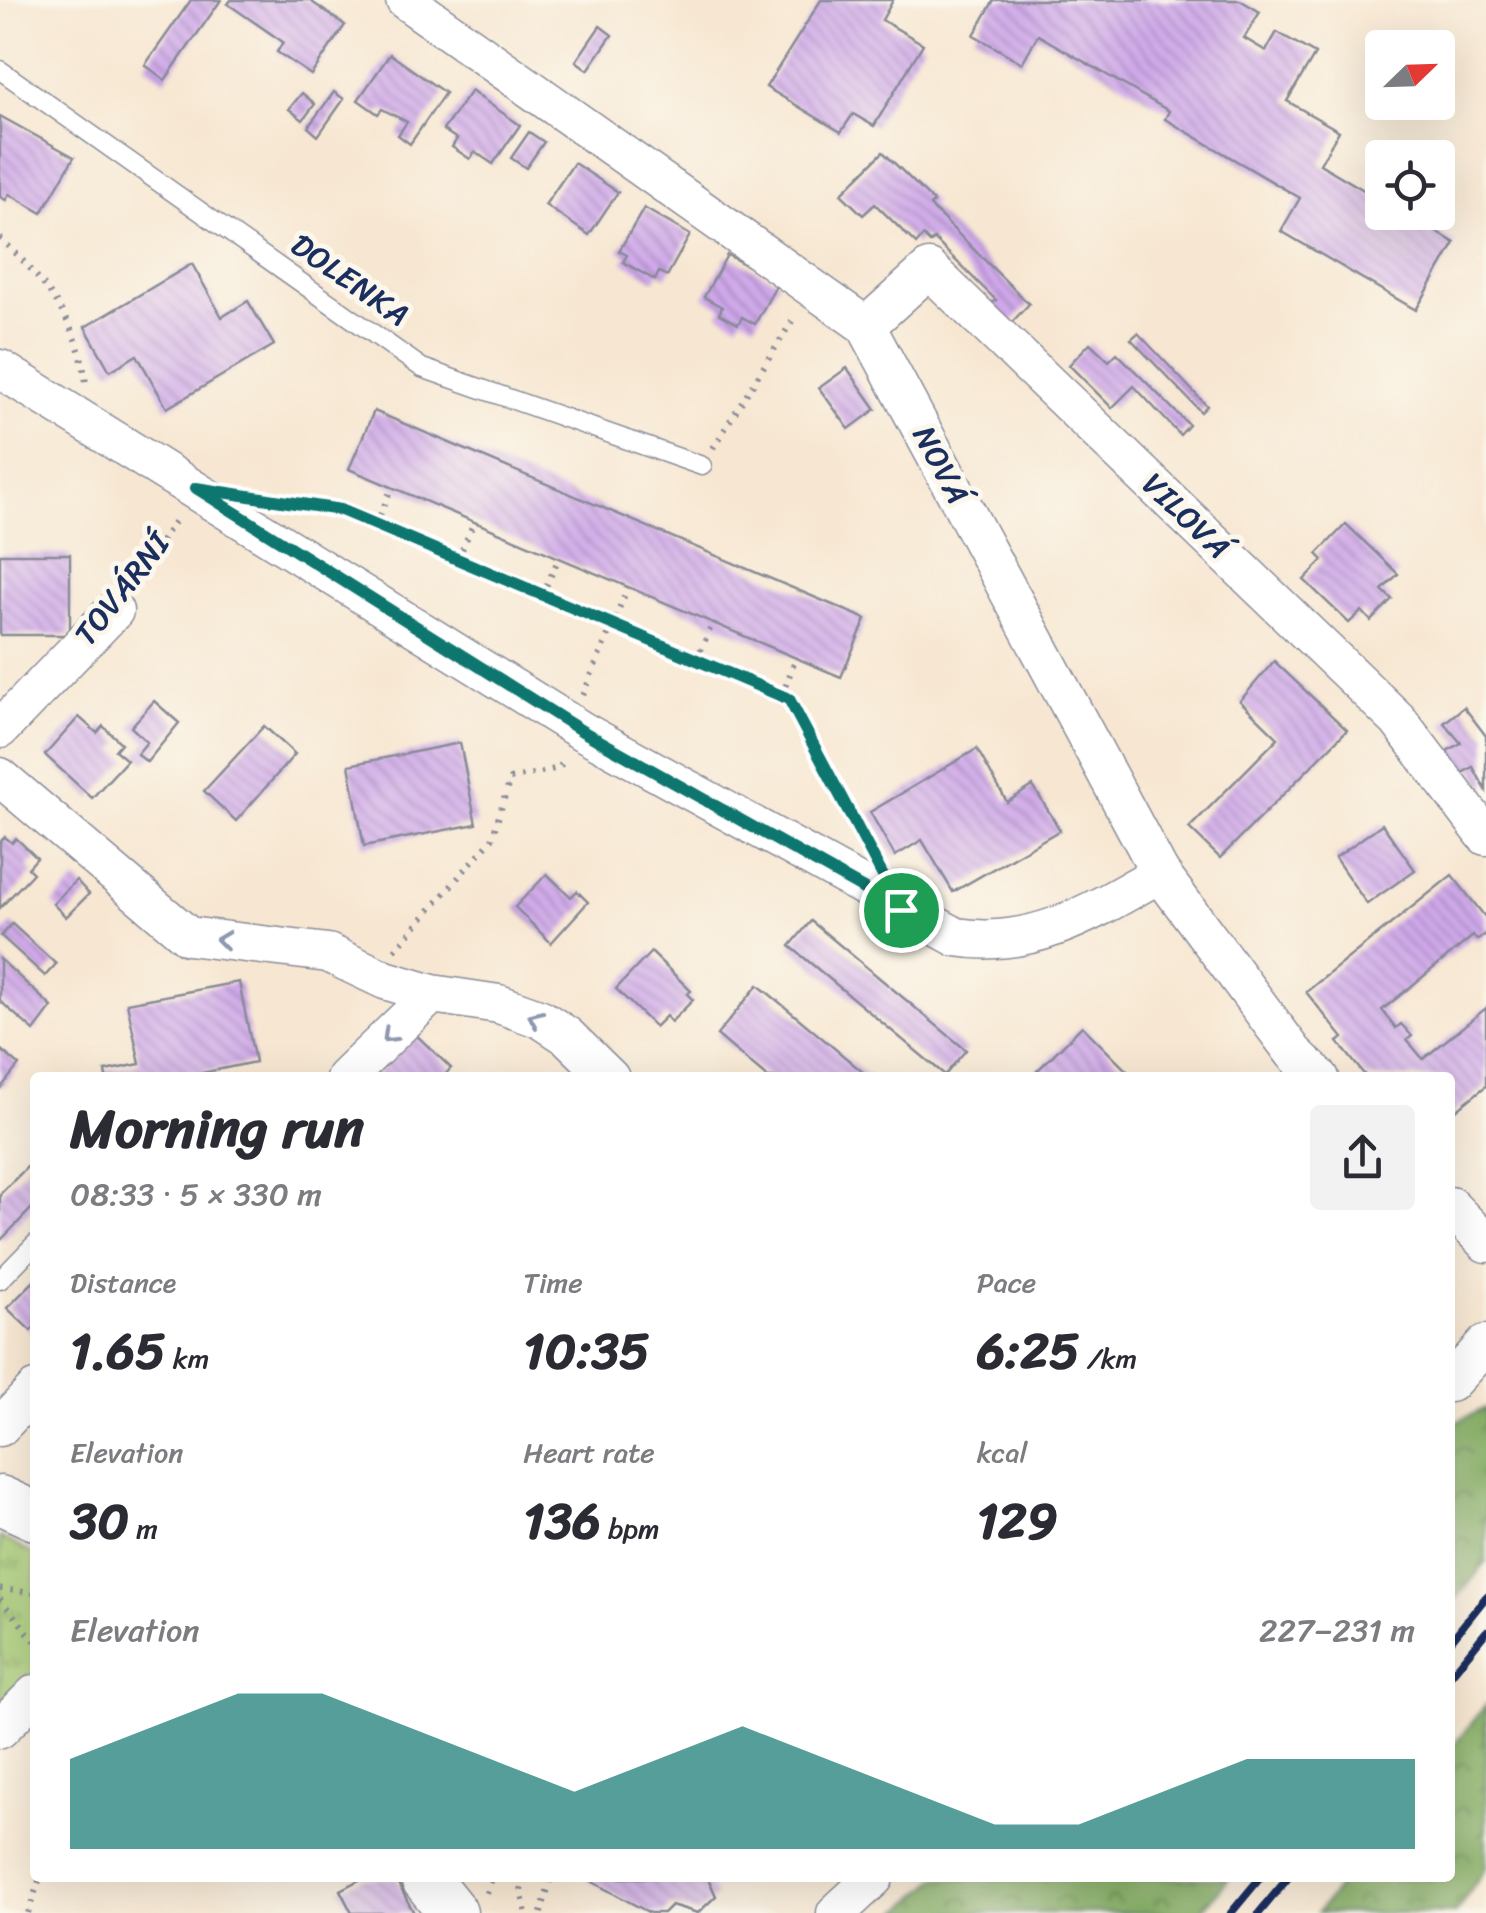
<!DOCTYPE html>
<meta charset="utf-8">
<style>
body{margin:0;font-family:Sriracha,sans-serif;background:#f2f2f3;color:#2b2b33;height:100vh;display:flex;flex-direction:column;font-size:38px;white-space:nowrap}
*{box-sizing:border-box;margin:0}
p{font-size:32px;color:#7c7c81}
.icon{flex:none;width:55px;height:55px;fill:none;stroke:currentColor;stroke-width:2;stroke-linecap:round;stroke-linejoin:round}
.map{position:relative;flex:1;overflow:hidden}
.details{position:absolute;left:30px;top:1072px;width:1425px;height:810px;display:flex;flex-direction:column;background:#fff;border-radius:10px;box-shadow:0 10px 40px #0002}
.details>*{flex:none}
.needle{width:65px;rotate:67deg}
.tools{position:absolute;left:1365px;top:30px;display:grid;gap:20px}
.tools a{display:grid;place-items:center;width:90px;height:90px;border-radius:10px;background:#fff;box-shadow:0 10px 40px #0002;font-size:50px}
.pin{position:absolute;display:grid;place-items:center;width:85px;height:85px;color:#fff;margin:-42px;border:5px solid #fff;border-radius:50%;box-shadow:0 2px 10px #0007}
.round{display:grid;place-items:center;flex:none;width:105px;height:105px;border-radius:10px;background:#f2f2f3}
.summary{display:flex;align-items:center;justify-content:space-between;height:170px;padding:0 40px}
h1{font-size:55px;font-weight:700;line-height:75px}
.metrics{display:grid;grid-template-columns:repeat(3,1fr);gap:15px;height:170px;padding:10px 40px}
.metrics div{display:grid;align-content:center}
.metrics b{font-size:50px;font-weight:700}
.metrics small{font-size:28px;font-weight:400}
.metrics p{font-size:28px}
.chart{height:280px;padding:20px 40px}
.chart p{display:flex;justify-content:space-between}
.chart svg{width:100%;height:180px;margin-top:10px;fill:#0f766e;opacity:.7}
.map>svg:first-child{display:block}
.forest{fill:url(#forest-crowns);stroke:#506e61;stroke-width:2.5}
.park{fill:url(#park-tufts);stroke:#607c68;stroke-width:2.5}
.building{fill:url(#building-back-hatch)}
.lines{fill:none;stroke-linecap:round;stroke-linejoin:round}
.service-casing{stroke:#898b98;stroke-width:21}
.minor-casing{stroke:#898b98;stroke-width:41}
.tertiary-casing{stroke:#898b98;stroke-width:51}
.path{stroke:#898b98;stroke-width:6;stroke-dasharray:2.5 8;stroke-linecap:butt}
.service{stroke:#fff;stroke-width:18}
.minor{stroke:#fff;stroke-width:38}
.tertiary{stroke:#fff;stroke-width:48}
.rail{stroke:#1b2f5e;stroke-width:8}
.oneway{stroke:#8d97ae}
.route-casing{stroke:#fff;stroke-width:20}
.route{stroke:#0f766e;stroke-width:12}
.labels{text-anchor:middle;dominant-baseline:central;stroke-width:10;stroke-linejoin:round;paint-order:stroke}
.street-label{font-size:32px;fill:#1b2f5e;stroke:#fbf7ec}
</style>
<div class="map">
<svg width="1486" height="1913" viewBox="0 0 1486 1913">
<defs>
<pattern id="forest-crowns" width="20" height="18" patternUnits="userSpaceOnUse" patternTransform="scale(2.5)"><rect width="20" height="18" fill="#84ad64"/><path d="M2 6a3 3 0 1 1 6 0M12 15a3 3 0 1 1 6 0" fill="none" stroke="#6b8d56"/></pattern>
<pattern id="park-tufts" width="24" height="20" patternUnits="userSpaceOnUse" patternTransform="scale(2.5)"><rect width="24" height="20" fill="#a5c972"/><path d="M3 7l-1-3M5 7V3M7 7l1-3M15 17l-1-3M17 17v-4M19 17l1-3" fill="none" stroke="#86a461"/></pattern>
<pattern id="building-back-hatch" width="6" height="6" patternUnits="userSpaceOnUse" patternTransform="scale(2.5)"><rect width="6" height="6" fill="#cfa8e9"/><path d="M-1 5l2 2M0 0l6 6M5-1l2 2" fill="none" stroke="#a789c0"/></pattern>
</defs>
<rect width="100%" height="100%" fill="#fbf7ec"/>
<filter id="ink" filterUnits="userSpaceOnUse"><feTurbulence type="fractalNoise" baseFrequency=".01" numOctaves="2"/><feDisplacementMap in="SourceGraphic" scale="20" xChannelSelector="R" yChannelSelector="G"/><feConvolveMatrix kernelMatrix="1 2 1 2 8 2 1 2 1" color-interpolation-filters="sRGB"/></filter>
<filter id="wash" filterUnits="userSpaceOnUse"><feTurbulence type="fractalNoise" baseFrequency=".0048" numOctaves="4" result="noise"/><feDisplacementMap in="SourceGraphic" scale="40" xChannelSelector="R" yChannelSelector="G"/><feGaussianBlur stdDeviation="2.25" result="paint"/><feColorMatrix in="noise" values="0 0 0 0 0 0 0 0 0 0 0 0 0 0 0 0 0 1.4 0 .05"/><feComposite in="paint" operator="in"/></filter>
<g filter="url(#wash)">
<rect width="100%" height="100%" fill="#f7e7d2"/>
<g class="forest">
<path d="M1486,1408V1562L1450,1607V1425Z"/>
<path d="M1486,1705V1868L1455,1913H1317L1346,1878H1450V1750Z"/>
<path d="M938,1878H1229L1200,1913H898Z"/>
</g>
<path class="park" d="M0,1537L35,1555V1672L0,1703Z"/>
<g id="blocks">
<g class="building">
<path d="M191,0H221L165,80L145,65Z"/>
<path d="M231,0H309L345,25L311,75L277,52L283,42L228,4Z"/>
<path d="M821,0H893L882,20L923,44L874,126L853,114L841,132L766,87Z"/>
<path d="M994,0H1240L1260,12L1244,38L1266,51L1277,32L1315,54L1287,101L1339,131L1320,164L1382,201V212H1403L1455,243L1416,310L1281,231L1300,198L1165,119L1169,111L1038,35L1022,63L974,35Z"/>
<path d="M600,26L612,35L588,70L576,61Z"/>
<path d="M390,54L445,93L410,144L398,135L407,122L382,109L378,114L358,100Z"/>
<path d="M471,91L520,125L493,164L475,152L470,159L452,147L457,139L443,130Z"/>
<path d="M334,92L344,99L318,136L308,127Z"/>
<path d="M302,93L315,104L303,120L289,109Z"/>
<path d="M0,116L74,157L42,213L9,194L6,200L0,197Z"/>
<path d="M529,132L544,142L526,168L511,158Z"/>
<path d="M883,152L934,202L930,206L1029,304L1011,323L992,303L996,300L934,239L930,243L923,236L916,244L875,204L863,215L841,194Z"/>
<path d="M574,163L618,192L589,235L545,205Z"/>
<path d="M644,208L690,235L667,276L659,272L655,280L623,262L627,255L619,251Z"/>
<path d="M727,255L778,282L755,324L742,317L738,324L719,314L722,307L704,297Z"/>
<path d="M192,264L222,317L248,301L274,345L167,408L137,355L110,371L85,327Z"/>
<path d="M1138,333L1207,406L1201,412L1131,339Z"/>
<path d="M1090,343L1109,361L1117,353L1189,425L1180,435L1134,386L1112,408L1069,365Z"/>
<path d="M847,368L876,409L849,429L819,388Z"/>
<path d="M374,411L866,619L841,677L349,469Z"/>
<path d="M1346,524L1398,574L1382,590L1392,599L1371,621L1362,611L1349,623L1304,580L1323,560L1317,554Z"/>
<rect x="0" y="554" width="70" height="81"/>
<path d="M1274,661L1347,730L1220,858L1189,828L1278,738L1240,701Z"/>
<path d="M154,701L179,723L147,762L137,754L147,742L131,727Z"/>
<path d="M1464,707L1486,736V790L1473,767L1460,774L1447,751L1461,743L1444,723Z"/>
<path d="M79,717L97,733L103,726L121,743L115,750L127,760L92,798L45,755Z"/>
<path d="M264,726L295,754L236,821L204,791Z"/>
<path d="M460,743L476,824L364,846L349,765Z"/>
<path d="M977,749L1007,802L1033,786L1060,830L953,892L922,840L895,856L870,812Z"/>
<path d="M1382,824L1415,870L1367,904L1335,858Z"/>
<path d="M5,837L12,843L16,838L37,858L28,868L33,873L0,908V842Z"/>
<path d="M547,874L571,897L577,891L588,902L551,943L515,907Z"/>
<path d="M1452,875L1486,918V934L1477,940L1473,936L1382,1010L1396,1028L1401,1024L1412,1036L1407,1040L1423,1059L1486,1008V1086L1450,1115V1078H1367L1338,1042L1343,1038L1306,992Z"/>
<path d="M76,880L89,894L66,917L53,904Z"/>
<path d="M811,921L966,1050L945,1075L790,946Z"/>
<path d="M12,924L56,964L45,976L1,936Z"/>
<path d="M651,952L691,991L687,994L693,1000L671,1022L666,1016L655,1027L616,989Z"/>
<path d="M0,959L52,1007L34,1031L0,1001Z"/>
<path d="M239,982L255,1062L178,1078H106L105,1071L140,1064L127,1003Z"/>
<path d="M758,985L773,997L870,1078H768L731,1047L717,1035Z"/>
<path d="M1082,1026L1134,1078H1030Z"/>
<path d="M413,1032L451,1068L442,1078H374Z"/>
<path d="M0,1049L19,1065L0,1089Z"/>
<path d="M35,1159V1205L0,1241V1194Z"/>
<path d="M35,1280V1326L31,1331L7,1308Z"/>
<path d="M363,1878H395L414,1913H352L340,1890Z"/>
<path d="M585,1878H708L716,1896L698,1913L671,1905L663,1913H650Z"/>
</g>
</g>
</g>
<g filter="url(#ink)">
<use href="#blocks" fill-opacity="0" stroke="#898b98" stroke-width="2.5"/>
<g class="lines">
<defs>
<g id="service">
<path d="M0,70L422,368L702,466"/>
<path d="M0,1280L35,1244"/>
</g>
<g id="minor">
<path d="M405,0L866,326L1160,873L1294,1053L1320,1078"/>
<path d="M866,326L929,269L1398,720L1486,836"/>
<path d="M0,369L582,731L956,937C1034,950 1095,910 1160,873"/>
<path d="M0,729L114,611"/>
<path d="M0,777L188,936L328,953L385,980L432,994L499,1004L541,1019L567,1036L610,1078"/>
<path d="M345,1078L432,994"/>
<path d="M1450,1206L1486,1243"/>
<path d="M1450,1383L1486,1344"/>
<path d="M0,1427L35,1390"/>
<path d="M0,1729L35,1694"/>
<path d="M836,1913L874,1878"/>
</g>
<g id="tertiary">
<path d="M0,1500L35,1516"/>
<path d="M425,1878L453,1913"/>
</g>
</defs>
<use href="#service" class="service-casing"/>
<use href="#minor" class="minor-casing"/>
<use href="#tertiary" class="tertiary-casing"/>
<g class="path">
<path d="M0,238C43,278 80,324 86,384"/>
<path d="M713,448L794,318"/>
<path d="M279,501L341,510L789,699L868,848"/>
<path d="M376,525L392,487"/>
<path d="M458,559L474,522"/>
<path d="M132,585L178,516"/>
<path d="M542,595L559,558"/>
<path d="M696,660L713,623"/>
<path d="M583,695L628,587"/>
<path d="M782,696L796,658"/>
<path d="M395,950L492,839L510,779L559,768L565,758"/>
<path d="M0,1589L35,1593"/>
<path d="M0,1599L35,1641"/>
<path d="M524,1878L521,1891L526,1913"/>
<path d="M487,1893L492,1878"/>
<path d="M28,1913L40,1878"/>
<path d="M541,1913L551,1878"/>
</g>
<use href="#service" class="service"/>
<use href="#minor" class="minor"/>
<use href="#tertiary" class="tertiary"/>
<g class="rail">
<path d="M1450,1642L1486,1597"/>
<path d="M1450,1676L1486,1632"/>
<path d="M1231,1913L1260,1878"/>
<path d="M1259,1913L1288,1878"/>
</g>
</g>
<defs><path id="oneway-chevron" d="M-2-3.5L2.5 0L-2 3.5" fill="none" stroke-width="1.6" stroke-linecap="round" stroke-linejoin="round" transform="scale(2.5)"/></defs>
<g class="oneway">
<use href="#oneway-chevron" transform="translate(223 940) rotate(-173)"/>
<use href="#oneway-chevron" transform="translate(535 1018) rotate(-156)"/>
<use href="#oneway-chevron" transform="translate(389 1036) rotate(136)"/>
</g>
</g>
<g class="lines" filter="url(#ink)">
<defs>
<path id="route" d="M196,488L341,510L789,699L901,910L582,731Z"/>
</defs>
<use href="#route" class="route-casing"/>
<use href="#route" class="route"/>
</g>
<g class="labels">
<g class="street-label">
<text transform="translate(350 280) rotate(35)">DOLENKA</text>
<text transform="translate(941 465) rotate(62)">NOVÁ</text>
<text transform="translate(1186 516) rotate(44)">VILOVÁ</text>
<text transform="translate(122 589) rotate(-52)">TOVÁRNÍ</text>
</g>
</g>
</svg>
<div class="tools">
<a><svg class="needle" viewBox="-14 -14 28 28"><path d="M0-13l5 13h-10z" fill="#e53935"/><path d="M0 13l5-13h-10z" fill="#7c7c81"/></svg></a>
<a><svg class="icon" aria-label="locate" viewBox="0 0 24 24"><circle cx="12" cy="12" r="6"/><path d="M12 2v4M12 18v4M2 12h4M18 12h4"/></svg></a>
</div>
<div class="pin" style="left:901px;top:910px;background:#1e9e55"><svg class="icon" aria-label="arrive" viewBox="0 0 24 24"><path d="M6 21V4h12l-3 4 3 4H6"/></svg></div>
<section class="details">
<div class="summary"><div><h1>Morning run</h1><p>08:33 · 5 × 330 m</p></div><a class="round"><svg class="icon" aria-label="share" viewBox="0 0 24 24"><path d="M12 15V3M7 8l5-5 5 5M5 13v7h14v-7"/></svg></a></div>
<div class="metrics">
<div><p>Distance</p><b>1.65<small> km</small></b></div>
<div><p>Time</p><b>10:35</b></div>
<div><p>Pace</p><b>6:25<small> /km</small></b></div>
</div>
<div class="metrics">
<div><p>Elevation</p><b>30<small> m</small></b></div>
<div><p>Heart rate</p><b>136<small> bpm</small></b></div>
<div><p>kcal</p><b>129</b></div>
</div>
<div class="chart"><p><span>Elevation</span>227–231 m</p>
<svg viewBox="0 0 160 44" preserveAspectRatio="none"><path d="M0 44V22L10 14L20 6L30 6L40 14L50 22L60 30L70 22L80 14L90 22L100 30L110 38L120 38L130 30L140 22L150 22L160 22V44z"/></svg>
</div>
</section>
</div>
